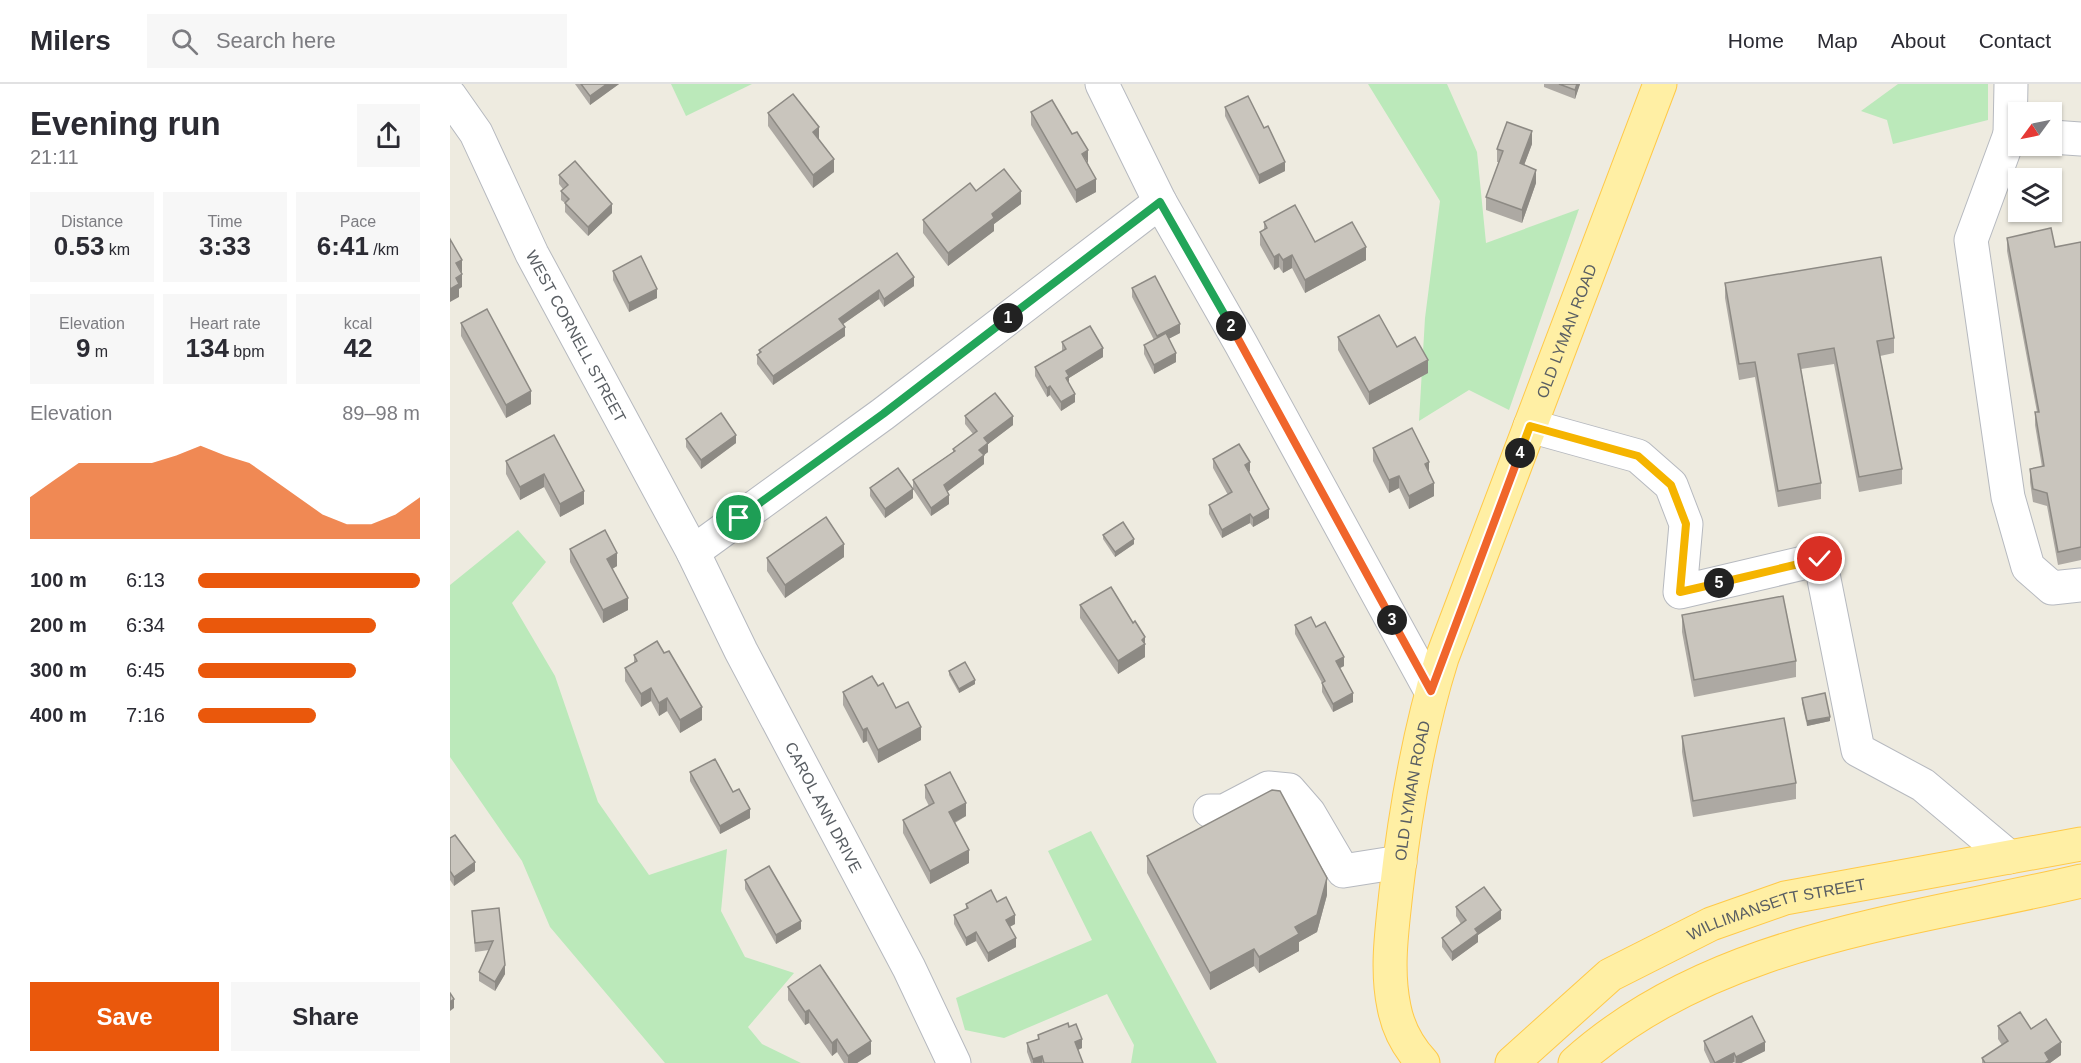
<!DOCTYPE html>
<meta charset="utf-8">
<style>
body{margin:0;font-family:Helvetica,sans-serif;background:#f7f7f7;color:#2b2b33;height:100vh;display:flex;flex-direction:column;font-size:22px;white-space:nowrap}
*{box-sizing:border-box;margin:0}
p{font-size:20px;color:#7c7c81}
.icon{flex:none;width:33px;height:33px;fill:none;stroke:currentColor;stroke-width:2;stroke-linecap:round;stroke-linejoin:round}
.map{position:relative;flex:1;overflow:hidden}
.drawer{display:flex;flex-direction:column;background:#fff;width:450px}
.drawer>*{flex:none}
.needle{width:39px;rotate:237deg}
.controls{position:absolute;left:1558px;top:18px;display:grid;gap:12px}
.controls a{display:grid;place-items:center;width:54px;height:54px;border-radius:0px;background:#fff;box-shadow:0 2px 4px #0004;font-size:30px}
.pin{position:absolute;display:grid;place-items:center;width:51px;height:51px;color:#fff;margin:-26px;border:3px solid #fff;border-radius:50%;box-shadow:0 2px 6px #0007}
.km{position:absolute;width:30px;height:30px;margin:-15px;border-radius:50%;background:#222;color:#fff;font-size:16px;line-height:30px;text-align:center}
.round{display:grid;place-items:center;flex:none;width:63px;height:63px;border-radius:0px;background:#f7f7f7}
.headline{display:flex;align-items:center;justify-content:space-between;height:102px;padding:0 30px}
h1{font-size:33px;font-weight:700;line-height:45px}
.stats{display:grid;grid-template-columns:repeat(3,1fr);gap:9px;height:102px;padding:6px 30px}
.stats div{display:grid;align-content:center;border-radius:0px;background:#f7f7f7;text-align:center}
.stats b{font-size:26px;font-weight:700}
.stats small{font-size:16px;font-weight:400}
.stats p{font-size:16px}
.chart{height:168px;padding:12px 30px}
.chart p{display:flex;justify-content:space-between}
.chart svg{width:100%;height:108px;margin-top:6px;fill:#ea580c;opacity:.7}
.button{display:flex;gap:12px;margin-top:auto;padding:12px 30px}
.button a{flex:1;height:69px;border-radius:0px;background:#ea580c;color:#fff;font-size:24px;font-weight:700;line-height:69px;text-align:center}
.button a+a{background:#f7f7f7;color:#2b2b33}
ul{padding:0 30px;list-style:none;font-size:20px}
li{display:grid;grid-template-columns:96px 72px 1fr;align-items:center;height:45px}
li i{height:15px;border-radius:8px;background:#ea580c}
header{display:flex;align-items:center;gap:36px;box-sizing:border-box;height:84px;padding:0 30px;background:#fff;border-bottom:2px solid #e1e1e2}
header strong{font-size:28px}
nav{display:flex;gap:33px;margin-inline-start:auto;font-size:21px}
.search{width:420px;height:54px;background:#f7f7f7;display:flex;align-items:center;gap:15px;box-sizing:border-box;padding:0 21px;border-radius:0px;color:#7c7c81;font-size:22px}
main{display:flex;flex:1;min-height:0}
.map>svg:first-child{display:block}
.green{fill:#bbe9ba}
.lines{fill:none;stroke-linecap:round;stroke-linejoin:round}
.minor-casing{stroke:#b6b9bf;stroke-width:35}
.major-casing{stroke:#ffc948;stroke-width:35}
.minor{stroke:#fff;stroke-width:33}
.major{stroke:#ffefa4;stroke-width:33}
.wall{fill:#ada9a3}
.shaded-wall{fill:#8d8a84}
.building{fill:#c9c5bd;stroke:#8d8a84;stroke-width:1.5}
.split-1-casing{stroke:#fff;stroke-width:12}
.split-2-casing{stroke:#fff;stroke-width:12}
.split-3-casing{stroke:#fff;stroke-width:12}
.split-4-casing{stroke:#fff;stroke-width:12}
.split-5-casing{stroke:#fff;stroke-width:12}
.split-6-casing{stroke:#fff;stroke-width:12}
.split-1{stroke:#22a559;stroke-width:8}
.split-2{stroke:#22a559;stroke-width:8}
.split-3{stroke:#f0652b;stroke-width:8}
.split-4{stroke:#f0652b;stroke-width:8}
.split-5{stroke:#f5b400;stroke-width:8}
.split-6{stroke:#f5b400;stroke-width:8}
.labels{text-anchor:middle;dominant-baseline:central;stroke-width:6;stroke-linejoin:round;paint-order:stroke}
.street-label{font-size:16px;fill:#595e63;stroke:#fff}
</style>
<header>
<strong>Milers</strong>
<div class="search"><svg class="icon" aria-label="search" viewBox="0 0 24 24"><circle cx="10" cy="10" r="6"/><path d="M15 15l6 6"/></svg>Search here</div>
<nav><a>Home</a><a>Map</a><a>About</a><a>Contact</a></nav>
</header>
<main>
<section class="drawer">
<div class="headline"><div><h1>Evening run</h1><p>21:11</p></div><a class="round"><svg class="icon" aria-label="share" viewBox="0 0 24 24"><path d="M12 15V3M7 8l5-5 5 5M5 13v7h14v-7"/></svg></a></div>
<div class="stats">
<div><p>Distance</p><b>0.53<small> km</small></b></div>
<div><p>Time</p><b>3:33</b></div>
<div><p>Pace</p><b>6:41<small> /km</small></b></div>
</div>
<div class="stats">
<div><p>Elevation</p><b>9<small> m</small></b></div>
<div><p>Heart rate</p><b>134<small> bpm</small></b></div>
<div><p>kcal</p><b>42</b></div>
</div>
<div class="chart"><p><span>Elevation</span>89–98 m</p>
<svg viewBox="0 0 160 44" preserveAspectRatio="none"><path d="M0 44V27L10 20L20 13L30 13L40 13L50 13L60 10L70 6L80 10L90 13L100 20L110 27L120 34L130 38L140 38L150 34L160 27V44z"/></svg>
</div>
<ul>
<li><b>100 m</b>6:13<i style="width:100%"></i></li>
<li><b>200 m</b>6:34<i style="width:80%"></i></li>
<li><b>300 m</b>6:45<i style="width:71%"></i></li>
<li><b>400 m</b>7:16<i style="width:53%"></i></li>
</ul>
<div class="button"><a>Save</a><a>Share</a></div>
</section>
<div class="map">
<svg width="1631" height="979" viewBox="0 0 1631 979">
<rect width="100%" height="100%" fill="#eeebe0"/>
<g class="green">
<path d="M221,0H302L236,32Z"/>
<path d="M918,0H997L1027,68L1036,159L1129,125L1059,326L1019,306L969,337L975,234L990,117Z"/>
<path d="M1448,0H1538V36L1443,60L1437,36L1411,27Z"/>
<path d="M68,446L96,478L62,519L105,592L148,718L199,791L277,765L271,827L295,873L344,889L298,943L312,960L351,979H215L100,843L72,777L0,673V501Z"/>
<path d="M641,747L767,979H681L684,961L657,910L554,954L515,946L506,914L642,856L598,767Z"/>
</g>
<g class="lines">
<defs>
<g id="minor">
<path d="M652,0L710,118L791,260L981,607"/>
<path d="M1561,0L1560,50L1569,51"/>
<path id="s1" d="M0,12L26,49L82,170L243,468L291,567L459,884L504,979"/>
<path d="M1560,50L1521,156L1558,413L1578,483L1602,504L1631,501"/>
<path d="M1602,53L1631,55"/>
<path d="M1080,342L1188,372L1221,401L1236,440L1230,508L1370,475L1408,666L1473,701L1559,773"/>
<path d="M243,468L433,330L710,118"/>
<path d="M760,727H774L818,704L839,706L859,729L893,787L950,778"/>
</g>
<g id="major">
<path id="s2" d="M973,979C958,963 948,944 944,923C936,885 942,846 946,808C955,729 968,650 992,574L1210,0"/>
<path id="s3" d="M1062,979L1160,891L1261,840L1335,814L1631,760"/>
<path d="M1125,979C1263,855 1458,838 1631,797"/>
</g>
</defs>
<use href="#minor" class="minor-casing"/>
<use href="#major" class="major-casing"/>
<use href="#minor" class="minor"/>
<use href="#major" class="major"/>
</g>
<g class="wall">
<path d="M125,0H169L140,21Z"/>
<path d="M1094,0H1130L1125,15L1094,3Z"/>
<path d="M775,23L835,87L809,100L775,32Z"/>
<path d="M581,28L638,79L646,108L626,119L581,41Z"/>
<path d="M318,29L369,56L384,88L363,104L318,42Z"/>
<path d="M1082,60L1074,81L1086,99L1072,139L1036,126V113L1049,78H1047V65Z"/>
<path d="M109,91L162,129L138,152L115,128V119L111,116V107L113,105L109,100Z"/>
<path d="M526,107L571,120L544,140V147L498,182L473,149V136Z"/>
<path d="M814,138L865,158L916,176L855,209L842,184L833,189L829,183L824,186L810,161V148L814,146Z"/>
<path d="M1557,154L1605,163L1631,158V476L1608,481L1597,422L1583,418L1580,398V385L1592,383L1585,341V328H1587L1557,167Z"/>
<path d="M447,169L464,202L434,223L429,215L393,240L395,252L323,301L307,280V271L309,269V266Z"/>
<path d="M163,187L207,214L179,228L163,196Z"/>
<path d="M1275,199L1444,254V269L1430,272L1452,385V400L1409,408L1384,280L1351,285L1371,399V415L1328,423L1305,293L1289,296L1275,214Z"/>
<path d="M682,204L730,249L718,255L726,278L704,290L694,270V261L704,256L682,213Z"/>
<path d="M11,239L81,320L56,334L11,252Z"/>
<path d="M888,253L947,263L978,289L919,321L888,266Z"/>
<path d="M612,258L653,273L619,294V299L625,318L611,327L600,311L597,313L585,292V283L612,267Z"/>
<path d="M515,332L563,341L538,360V368L534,371V380L497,408L499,420L481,432L463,405V396L503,368V365L523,350L515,340Z"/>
<path d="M104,351L134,420L110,433L94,403L70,416L56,390V377Z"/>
<path d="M236,355L286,359L251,385L236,363Z"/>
<path d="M923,364L979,389L984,412L959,425L949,404L939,409L923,377Z"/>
<path d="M763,375L800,387L799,388L819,434L803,443L800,439L772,454L759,430V421L778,411L763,384Z"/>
<path d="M420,404L463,414L435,434L420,412Z"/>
<path d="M653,451L684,460L665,473L653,455Z"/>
<path d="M120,465L167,482L162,485L178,526L153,539L120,478Z"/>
<path d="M394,473L335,514L317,487V474Z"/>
<path d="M630,521L683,539L695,553V573L668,590L630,534Z"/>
<path d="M1232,531L1346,577V593L1244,613L1232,548Z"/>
<path d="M845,541L894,582L890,584L903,618L883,628L872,608V599L845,550Z"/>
<path d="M184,571L252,636L230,649L217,627L209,632L201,617L191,623L175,597V584L184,579Z"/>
<path d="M499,587L525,600L509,609L499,591Z"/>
<path d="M428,602L471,656L428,679L417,657L413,659L393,621V608Z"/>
<path d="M1352,614L1380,637L1357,642L1352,619Z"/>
<path d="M1232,652L1346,699V715L1243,733L1232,668Z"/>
<path d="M240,688L283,708L300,734L270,750L240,697Z"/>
<path d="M475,701L516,732L505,739L519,779L480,800L453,749V736L479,722L475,714Z"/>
<path d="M0,754L25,787L4,802L0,796Z"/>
<path d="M697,772L877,811L867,848L849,858V867L809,889L804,882L760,906L697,789Z"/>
<path d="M295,796L351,845L326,860L295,805Z"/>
<path d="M547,818L565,840L559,843L566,863L538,878L526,857L516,862L504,840V831L516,825V820Z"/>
<path d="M1006,823L1051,835L1028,851V858L1002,877L992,863V854L1011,840L1006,832Z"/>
<path d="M49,824L55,890L45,907L29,897V888L39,866L25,868L22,827Z"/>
<path d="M338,903L421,970L407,979H394L387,968L382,972L359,939L355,941L338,916Z"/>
<path d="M1548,942L1581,945L1611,971L1600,979H1532V974L1552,961L1548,955Z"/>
<path d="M619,943L632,964L628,966L633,979H581L577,968V959L588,955V951Z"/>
<path d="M1254,957L1315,967L1291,979H1285L1284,978L1282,979H1260L1254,966Z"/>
</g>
<g class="shaded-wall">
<path d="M157,0H169L140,21V12Z"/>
<path d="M1127,0H1130L1125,15V6Z"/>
<path d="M369,43V56L363,48Z"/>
<path d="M1082,47V60L1070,92V79Z"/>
<path d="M638,66V79L632,70Z"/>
<path d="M384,75V88L363,104V91Z"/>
<path d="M835,78V87L809,100V91Z"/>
<path d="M1086,86V99L1072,139V126Z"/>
<path d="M646,95V108L626,119V106Z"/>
<path d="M571,107V120L544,140V147L498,182V169L542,130Z"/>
<path d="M162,120V129L138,152V143Z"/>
<path d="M916,163V176L855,209V196Z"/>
<path d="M829,170V183L824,186V173Z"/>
<path d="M842,171V184L833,189V176Z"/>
<path d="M12,176V189L6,179Z"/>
<path d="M12,190V203L9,205V213L0,218V205L6,194Z"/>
<path d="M464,193V202L434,223V215Z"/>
<path d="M207,205V214L179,228V219Z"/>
<path d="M429,206V215L389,243V235Z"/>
<path d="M730,240V249L707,261V252Z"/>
<path d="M395,243V252L323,301V292Z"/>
<path d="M653,264V273L619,294V301L616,302V287Z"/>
<path d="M726,269V278L704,290V281Z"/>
<path d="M978,276V289L919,321V308Z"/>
<path d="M600,302V311L597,313V304Z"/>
<path d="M81,307V320L56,334V321Z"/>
<path d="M625,310V318L611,327V318Z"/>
<path d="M563,332V341L538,360V368L534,371V380L494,410V401L529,366L534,354Z"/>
<path d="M286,351V359L251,385V376Z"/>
<path d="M800,378V387L795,390V381Z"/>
<path d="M979,378V391L975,380Z"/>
<path d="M94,390V403L70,416V403Z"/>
<path d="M949,392V404L939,409V396Z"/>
<path d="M984,399V412L959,425V412Z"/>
<path d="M463,405V414L435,434V425Z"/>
<path d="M134,407V420L110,433V420Z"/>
<path d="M499,411V420L481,432V424Z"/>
<path d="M819,425V434L803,443V434Z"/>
<path d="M800,430V439L772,454V446Z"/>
<path d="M684,455V460L665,473V468Z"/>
<path d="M394,460V473L335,514V501Z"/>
<path d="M167,469V482L157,488V475Z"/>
<path d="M178,514V526L153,539V526Z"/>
<path d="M695,553V573L668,590V577Z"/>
<path d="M894,573V582L886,586V577Z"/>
<path d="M525,596V600L509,609V605Z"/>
<path d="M201,604V617L191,623V610Z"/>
<path d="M903,609V618L883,628V620Z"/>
<path d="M217,614V627L209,632V619Z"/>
<path d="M252,623V636L230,649V636Z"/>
<path d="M1380,633V637L1357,642V637Z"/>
<path d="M471,643V656L428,679V666Z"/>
<path d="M417,644V657L413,659V646Z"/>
<path d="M516,719V732L499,741V728Z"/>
<path d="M300,725V734L270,750V742Z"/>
<path d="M519,766V779L480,800V787Z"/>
<path d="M25,778V787L4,802V793Z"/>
<path d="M877,794V811L867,848L849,858V867L809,889V873L845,843Z"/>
<path d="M1051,826V835L1028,851V858L1002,877V868L1025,845Z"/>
<path d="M565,831V840L556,845V836Z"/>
<path d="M351,837V845L326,860V851Z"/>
<path d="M526,848V857L516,862V854Z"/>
<path d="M566,854V863L538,878V869Z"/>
<path d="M804,865V882L760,906V889Z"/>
<path d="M55,881V890L45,907V898Z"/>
<path d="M4,915V924L0,927V918Z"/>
<path d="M359,926V939L355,941V928Z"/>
<path d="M387,955V968L382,972V959Z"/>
<path d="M632,955V964L625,967V958Z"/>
<path d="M421,957V970L407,979H398V972Z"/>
<path d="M1315,958V967L1291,979H1286V973Z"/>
<path d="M1611,958V971L1600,979H1595V969Z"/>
<path d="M1284,969V978L1282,979H1265Z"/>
<path d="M592,972V979H583V975Z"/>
</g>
<g class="building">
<path d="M131,0H157L140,12Z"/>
<path d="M1109,0H1127L1125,6Z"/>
<path d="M343,10L369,43L363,48L384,75L363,91L318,29Z"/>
<path d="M798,12L814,44L818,42L835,78L809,91L775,23Z"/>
<path d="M602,16L622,50L627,48L638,66L632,70L646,95L626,106L581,28Z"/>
<path d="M1057,38L1082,47L1070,79L1086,86L1072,126L1036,113L1053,67L1047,65Z"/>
<path d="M125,77L162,120L138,143L115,119L119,115L111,107L118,101L109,91Z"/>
<path d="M554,85L571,107L542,130L544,134L498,169L473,136L520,99L526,107Z"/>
<path d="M845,121L865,158L902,138L916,163L855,196L842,171L833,176L829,170L824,173L810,148L817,144L814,138Z"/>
<path d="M1601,144L1605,163L1631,158V463L1608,468L1597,409L1583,405L1580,385L1594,382L1585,328H1589L1557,154Z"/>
<path d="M0,155L12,176L6,179L12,190L6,194L9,200L0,205Z"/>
<path d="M447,169L464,193L434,215L429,206L389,235L395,243L323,292L307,271L311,268L309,266Z"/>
<path d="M191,172L207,205L179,219L163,187Z"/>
<path d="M1431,173L1444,254L1427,257L1452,385L1409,393L1384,264L1348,270L1371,399L1328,407L1305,278L1289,280L1275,199Z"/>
<path d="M705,192L730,240L707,252L682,204Z"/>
<path d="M37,225L81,307L56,321L11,239Z"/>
<path d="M929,231L947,263L965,253L978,276L919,308L888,253Z"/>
<path d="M640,242L653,264L616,287L619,292L616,294L625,310L611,318L600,302L597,304L585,283L616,265L612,258Z"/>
<path d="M716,249L726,269L704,281L694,261Z"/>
<path d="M545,309L563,332L534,354L538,359L529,366L534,371L494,401L499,411L481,424L463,396L505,367L503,365L527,347L515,332Z"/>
<path d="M271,329L286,351L251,376L236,355Z"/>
<path d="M962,344L979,378L975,380L984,399L959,412L949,392L939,396L923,364Z"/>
<path d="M104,351L134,407L110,420L94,390L70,403L56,377Z"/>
<path d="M789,360L800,378L795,381L819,425L803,434L800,430L772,446L759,421L782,408L763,375Z"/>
<path d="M448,384L463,405L435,425L420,404Z"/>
<path d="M376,433L394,460L335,501L317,474Z"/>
<path d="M673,438L684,455L665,468L653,451Z"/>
<path d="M155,446L167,469L157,475L178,514L153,526L120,465Z"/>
<path d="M661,503L683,539L685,537L695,553L692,556L695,560L668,577L630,521Z"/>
<path d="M1333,512L1346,577L1244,596L1232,531Z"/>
<path d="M861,533L866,543L875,538L894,573L886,577L903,609L883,620L872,599L875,597L845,541Z"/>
<path d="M207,557L214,569L219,567L252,623L230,636L217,614L209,619L201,604L191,610L175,584L187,577L184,571Z"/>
<path d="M515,578L525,596L509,605L499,587Z"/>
<path d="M422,592L428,602L433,599L446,624L458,618L471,643L428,666L417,644L413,646L393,608Z"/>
<path d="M1375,609L1380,633L1357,637L1352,614Z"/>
<path d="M1334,634L1346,699L1243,717L1232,652Z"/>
<path d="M265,675L283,708L289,705L300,725L270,742L240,688Z"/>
<path d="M500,688L516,719L499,728L519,766L480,787L453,736L484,719L475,701Z"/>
<path d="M822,706L830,707L877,794L867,831L845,843L849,850L809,873L804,865L760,889L697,772Z"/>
<path d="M5,751L25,778L4,793L0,787V754Z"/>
<path d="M319,782L351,837L326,851L295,796Z"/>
<path d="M1034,803L1051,826L1025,845L1028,849L1002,868L992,854L1016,836L1006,823Z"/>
<path d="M541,806L547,818L556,813L565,831L556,836L566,854L538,869L526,848L516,854L504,831L518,824L516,820Z"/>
<path d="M49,824L55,881L45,898L29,888L43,857L25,859L22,827Z"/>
<path d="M370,881L421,957L398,972L387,955L382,959L359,926L355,928L338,903Z"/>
<path d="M0,909L4,915L0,918Z"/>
<path d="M1570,928L1581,945L1596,935L1611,958L1595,969L1599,976L1595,979H1535L1532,974L1558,957L1548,942Z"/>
<path d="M1302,932L1315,958L1286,973L1284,969L1265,979L1254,957Z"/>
<path d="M618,939L619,943L626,940L632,955L625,958L633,979H594L592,972L583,975L577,959L589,955L588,951Z"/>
</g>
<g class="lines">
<defs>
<path id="split-1" d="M289,434L433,330L558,234"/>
<path id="split-2" d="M558,234L710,118L781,242"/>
<path id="split-3" d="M781,242L942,536"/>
<path id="split-4" d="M942,536L981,607L1070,369"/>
<path id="split-5" d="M1070,369L1080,342L1188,372L1221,401L1236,440L1230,508L1269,499"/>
<path id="split-6" d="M1269,499L1370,475"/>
</defs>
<use href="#split-1" class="split-1-casing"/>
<use href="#split-2" class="split-2-casing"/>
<use href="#split-3" class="split-3-casing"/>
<use href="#split-4" class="split-4-casing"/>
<use href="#split-5" class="split-5-casing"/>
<use href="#split-6" class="split-6-casing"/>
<use href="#split-1" class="split-1"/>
<use href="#split-2" class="split-2"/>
<use href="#split-3" class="split-3"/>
<use href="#split-4" class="split-4"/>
<use href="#split-5" class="split-5"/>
<use href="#split-6" class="split-6"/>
</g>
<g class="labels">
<g class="street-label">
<text stroke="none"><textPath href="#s2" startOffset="768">OLD LYMAN ROAD</textPath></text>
<text stroke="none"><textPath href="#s1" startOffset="272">WEST CORNELL STREET</textPath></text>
<text stroke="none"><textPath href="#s2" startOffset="282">OLD LYMAN ROAD</textPath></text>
<text stroke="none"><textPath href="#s1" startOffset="804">CAROL ANN DRIVE</textPath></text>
<text stroke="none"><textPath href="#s3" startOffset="312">WILLIMANSETT STREET</textPath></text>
</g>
</g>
</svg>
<div class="controls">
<a><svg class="needle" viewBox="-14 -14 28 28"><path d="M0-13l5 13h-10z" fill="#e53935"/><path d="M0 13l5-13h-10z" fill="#7c7c81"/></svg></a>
<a><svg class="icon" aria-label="layers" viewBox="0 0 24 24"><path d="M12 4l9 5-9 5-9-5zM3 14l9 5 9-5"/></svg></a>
</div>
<div class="pin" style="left:289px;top:434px;background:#1e9e55"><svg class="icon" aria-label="arrive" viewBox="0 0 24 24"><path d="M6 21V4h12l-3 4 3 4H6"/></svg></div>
<div class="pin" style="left:1370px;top:475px;background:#d93025"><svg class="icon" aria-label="check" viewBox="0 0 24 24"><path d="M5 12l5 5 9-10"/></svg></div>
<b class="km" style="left:558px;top:234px">1</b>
<b class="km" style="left:781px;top:242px">2</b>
<b class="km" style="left:942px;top:536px">3</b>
<b class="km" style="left:1070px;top:369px">4</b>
<b class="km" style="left:1269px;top:499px">5</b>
</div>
</main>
